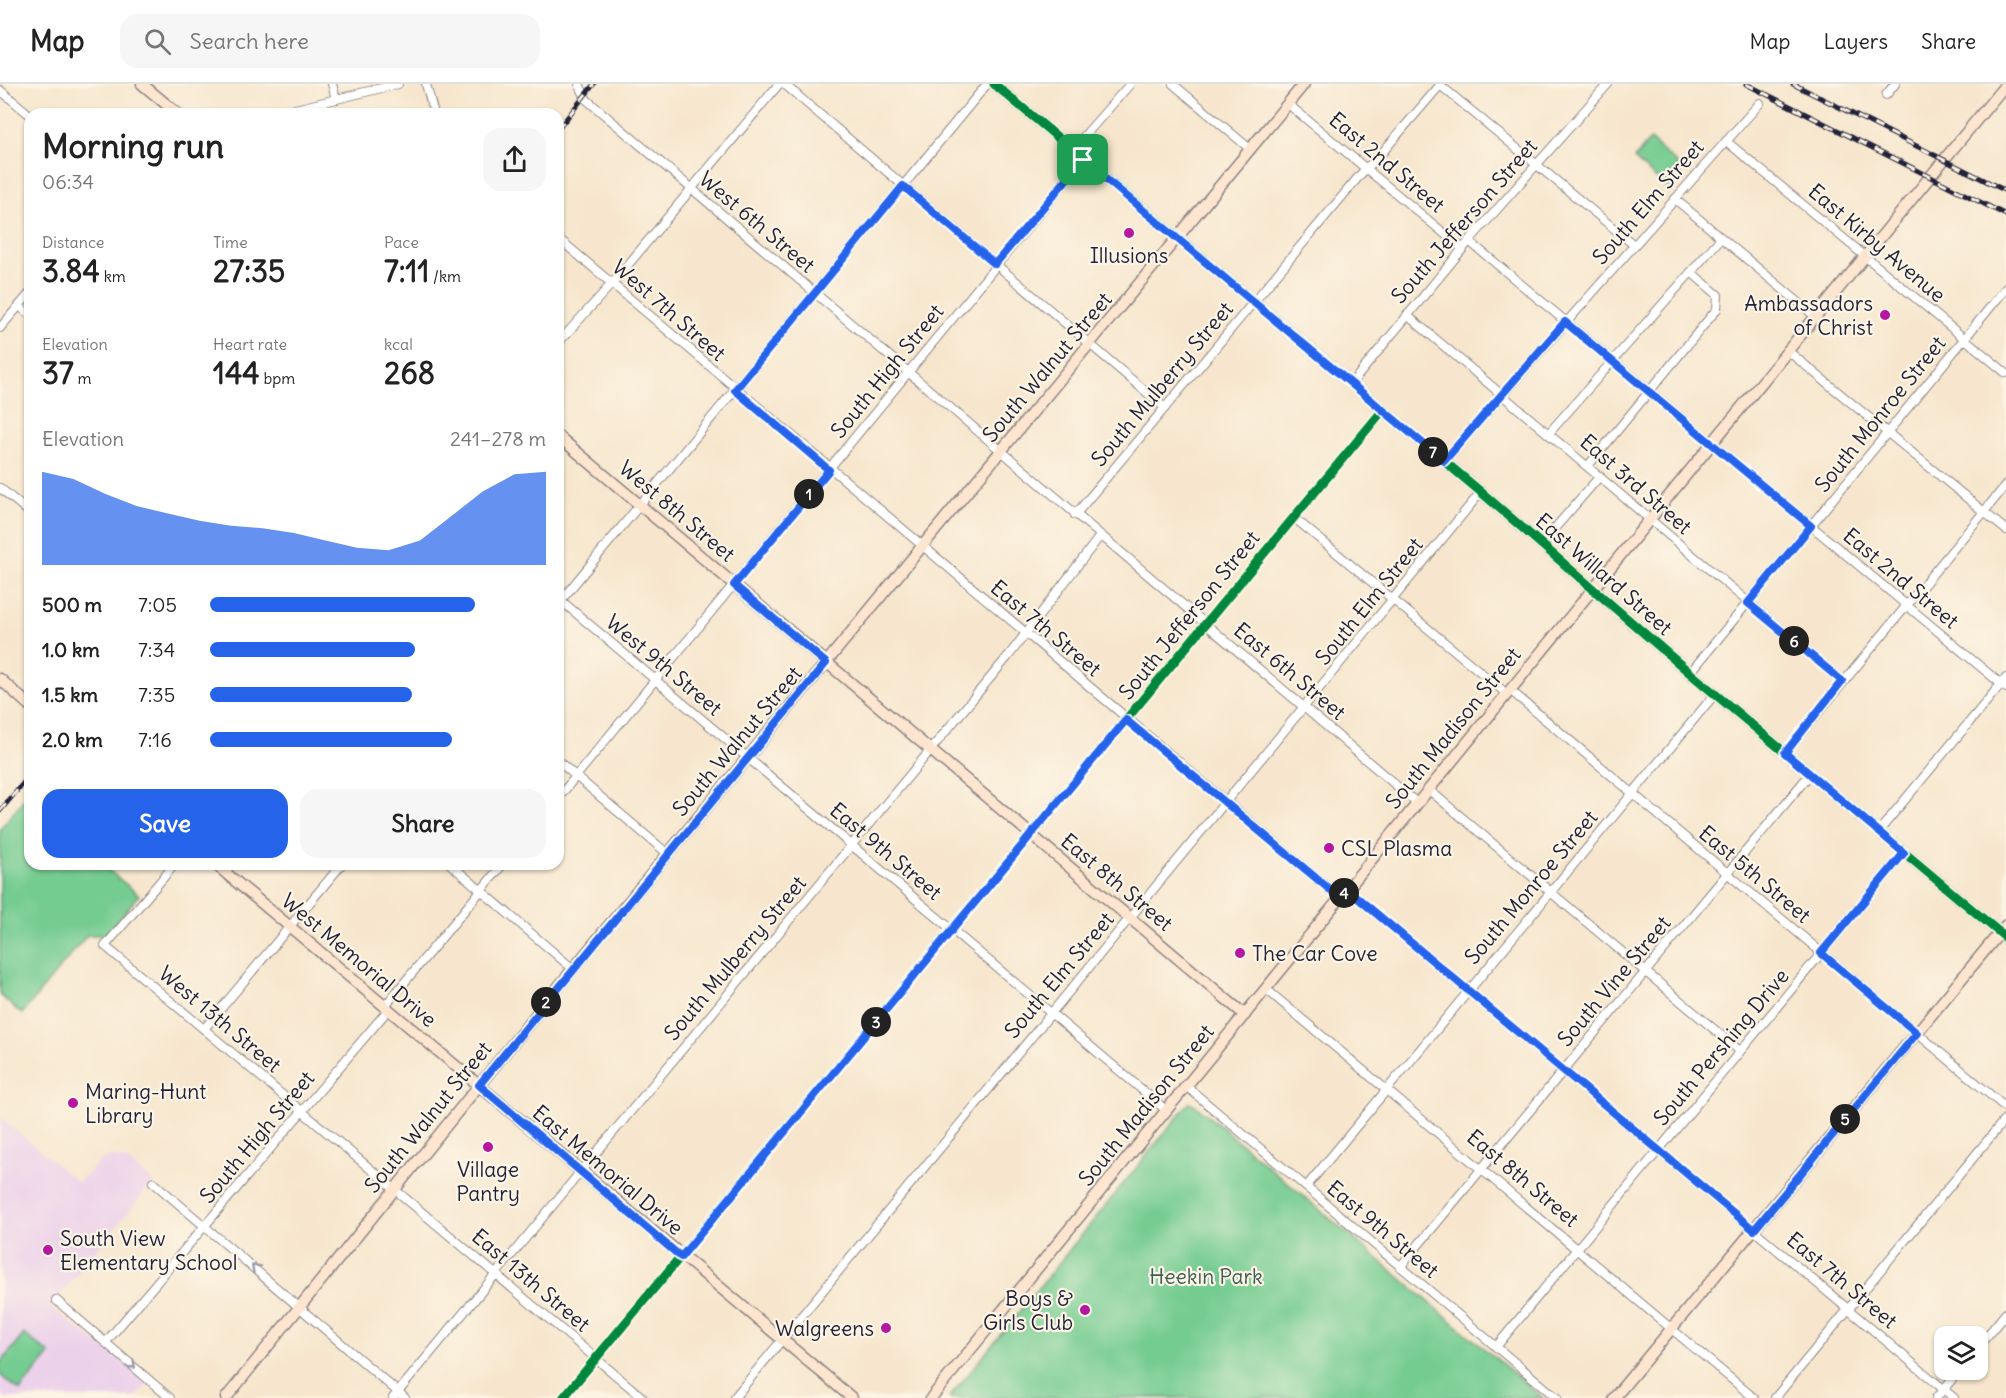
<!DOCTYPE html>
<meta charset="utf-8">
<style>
body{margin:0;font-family:Delius,sans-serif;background:#f6f6f6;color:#222;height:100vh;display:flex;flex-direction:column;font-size:22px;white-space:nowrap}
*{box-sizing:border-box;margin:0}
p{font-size:20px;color:#767676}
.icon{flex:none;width:33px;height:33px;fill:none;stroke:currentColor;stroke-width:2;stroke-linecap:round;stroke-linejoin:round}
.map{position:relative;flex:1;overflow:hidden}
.details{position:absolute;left:24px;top:24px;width:540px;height:762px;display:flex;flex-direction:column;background:#fff;border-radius:18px;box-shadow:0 2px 4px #0004}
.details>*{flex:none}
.tools{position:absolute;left:1934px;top:1242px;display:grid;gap:12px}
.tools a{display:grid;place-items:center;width:54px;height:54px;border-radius:12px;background:#fff;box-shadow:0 2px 4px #0004;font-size:30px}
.pin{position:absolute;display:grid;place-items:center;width:51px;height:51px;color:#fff;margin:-26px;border-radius:12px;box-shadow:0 3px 9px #0006}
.km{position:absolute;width:30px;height:30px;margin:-15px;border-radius:50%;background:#222;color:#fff;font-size:16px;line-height:30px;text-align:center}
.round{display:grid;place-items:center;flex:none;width:63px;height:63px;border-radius:18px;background:#f6f6f6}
.headline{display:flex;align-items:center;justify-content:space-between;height:102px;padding:0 18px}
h1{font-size:33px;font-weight:700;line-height:45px}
.figures{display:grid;grid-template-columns:repeat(3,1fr);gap:9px;height:102px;padding:6px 18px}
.figures div{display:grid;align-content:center}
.figures b{font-size:30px;font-weight:700}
.figures small{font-size:16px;font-weight:400}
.figures p{font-size:16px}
.chart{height:168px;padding:12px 18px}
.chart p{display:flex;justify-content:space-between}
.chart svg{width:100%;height:108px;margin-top:6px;fill:#2563eb;opacity:.7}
.action{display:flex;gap:12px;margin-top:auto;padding:12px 18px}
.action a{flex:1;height:69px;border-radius:18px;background:#2563eb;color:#fff;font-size:24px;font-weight:700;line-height:69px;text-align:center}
.action a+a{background:#f6f6f6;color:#222}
ul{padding:0 18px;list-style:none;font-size:20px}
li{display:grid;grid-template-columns:96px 72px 1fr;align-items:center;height:45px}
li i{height:15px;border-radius:8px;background:#2563eb}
header{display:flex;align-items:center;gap:36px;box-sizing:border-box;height:84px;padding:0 30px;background:#fff;border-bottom:2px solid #e0e0e0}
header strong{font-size:28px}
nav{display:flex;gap:33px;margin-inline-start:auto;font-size:21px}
.search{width:420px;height:54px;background:#f6f6f6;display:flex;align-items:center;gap:15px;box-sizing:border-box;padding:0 21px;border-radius:18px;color:#767676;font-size:22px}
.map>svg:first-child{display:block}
.built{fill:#ecd1ea}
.green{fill:#75cc91;stroke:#4c7766;stroke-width:1.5}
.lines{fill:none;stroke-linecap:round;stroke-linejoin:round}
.street-casing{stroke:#8c8484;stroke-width:10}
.secondary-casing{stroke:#8c8484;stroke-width:13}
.street{stroke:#fff;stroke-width:8}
.secondary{stroke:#fde5d0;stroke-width:10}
.rail-casing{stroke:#22223b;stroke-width:5}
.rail{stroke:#fcf5e5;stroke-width:3;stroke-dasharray:9;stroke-linecap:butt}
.cycleway-casing{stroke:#fcf5e5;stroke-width:13}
.cycleway{stroke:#00873e;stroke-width:9}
.oneway{stroke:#9c9ca7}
.route-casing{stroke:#fff;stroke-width:12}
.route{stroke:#2563eb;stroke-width:8}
.poi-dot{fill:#b5179e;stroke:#fcf5e5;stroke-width:2}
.labels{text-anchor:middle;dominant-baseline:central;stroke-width:4.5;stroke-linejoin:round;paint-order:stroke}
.street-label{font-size:21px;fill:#22223b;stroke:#fcf5e5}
.poi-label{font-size:21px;fill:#22223b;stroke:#fcf5e5;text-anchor:start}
.park-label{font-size:21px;fill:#3f5e59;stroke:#fcf5e5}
</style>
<header>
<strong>Map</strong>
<div class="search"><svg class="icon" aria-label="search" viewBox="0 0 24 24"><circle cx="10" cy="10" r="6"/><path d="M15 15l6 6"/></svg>Search here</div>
<nav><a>Map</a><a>Layers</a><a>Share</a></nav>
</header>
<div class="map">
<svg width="2006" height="1314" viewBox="0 0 2006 1314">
<rect width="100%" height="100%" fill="#fcf5e5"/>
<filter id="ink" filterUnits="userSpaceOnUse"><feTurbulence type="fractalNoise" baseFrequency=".0167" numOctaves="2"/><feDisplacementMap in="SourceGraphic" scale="12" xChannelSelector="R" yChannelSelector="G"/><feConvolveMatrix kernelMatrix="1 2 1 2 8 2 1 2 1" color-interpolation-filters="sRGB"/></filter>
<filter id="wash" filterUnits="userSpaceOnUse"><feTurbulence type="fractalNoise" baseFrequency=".008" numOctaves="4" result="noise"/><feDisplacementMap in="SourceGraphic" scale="24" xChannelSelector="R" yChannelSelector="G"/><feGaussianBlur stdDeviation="1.35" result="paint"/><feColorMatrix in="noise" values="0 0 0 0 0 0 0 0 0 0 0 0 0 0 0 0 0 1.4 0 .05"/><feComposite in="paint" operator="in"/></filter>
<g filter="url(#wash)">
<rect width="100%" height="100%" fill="#f7e6cd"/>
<path class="built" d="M0,1033L78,1099L98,1079L104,1074L116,1073L129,1078L153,1098L50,1223L150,1297L135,1314H6L0,1309Z"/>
<g class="green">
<path d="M1650,56L1683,85L1667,104L1634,75Z"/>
<path d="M23,716L30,722V780H101L139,811L106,851H87L22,930L0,911V745Z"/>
<path d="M1189,1019L1194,1020L1543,1314H949Z"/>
<path d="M24,1250L50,1270L20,1307L0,1291V1280Z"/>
</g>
</g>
<g filter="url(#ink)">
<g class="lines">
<defs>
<g id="street">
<path d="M332,0L336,15"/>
<path d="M426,0L434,30"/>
<path d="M579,0L587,16L1417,719"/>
<path d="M784,0L1165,324"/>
<path d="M1173,0L1250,65"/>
<path d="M1440,1L1634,161"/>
<path d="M0,6L30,31"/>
<path d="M1886,11L1895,0"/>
<path d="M1288,20L1463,165"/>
<path d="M275,30L398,0"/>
<path d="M1726,57L2006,289"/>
<path d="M1072,66L1130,0"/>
<path d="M1675,115L1816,233"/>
<path d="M558,154L1340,814"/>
<path d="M1469,157L2006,604"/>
<path d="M19,222L30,231"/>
<path d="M1407,231L1842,597"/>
<path d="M0,244L30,209"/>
<path d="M558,259L617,194L779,0"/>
<path d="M1788,267L2006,446"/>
<path d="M1351,300L1469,157L1608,0"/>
<path d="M1549,349L1721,154"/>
<path d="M1444,377L1760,19"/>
<path d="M1588,382L1717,225L1718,211L1691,188"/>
<path d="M0,404L30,429"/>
<path d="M1075,431L1366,84L1375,77L1441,0"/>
<path d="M1293,433L1507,610"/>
<path d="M1542,459L1600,392"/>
<path d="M558,514L1166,1026"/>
<path d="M558,520L987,0"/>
<path d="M1690,589L2006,204"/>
<path d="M1510,606L2006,1024"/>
<path d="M1785,669L2006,401"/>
<path d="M558,677L668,770"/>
<path d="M1428,705L1740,967"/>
<path d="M558,714L1083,76"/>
<path d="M1879,747L2006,594"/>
<path d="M175,780L105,862L643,1314"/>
<path d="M450,780L573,885"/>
<path d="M1347,805L1954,1314"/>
<path d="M1266,905L1754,1314"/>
<path d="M384,923L503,780"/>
<path d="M204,945L342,780"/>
<path d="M1186,1002L1557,1314"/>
<path d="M153,1098L405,1314"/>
<path d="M1306,1103L1715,610"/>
<path d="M1400,1183L1810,690"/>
<path d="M56,1216L170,1314"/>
<path d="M106,1258L388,926"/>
<path d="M1496,1263L1904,769"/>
<path d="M1977,1264L2006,1229"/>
<path d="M393,1314L1010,570L1100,452"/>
<path d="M563,1314L1383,326"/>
<path d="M734,1314L1481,408"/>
<path d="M1775,1314L2006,1034"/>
<path d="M1936,1314L1960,1286"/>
</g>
<g id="secondary">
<path d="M142,0L178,30"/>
<path d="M994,0L1481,408L1690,589L2006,854"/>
<path d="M558,352L1245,931"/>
<path d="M0,595L30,622"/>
<path d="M215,780L852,1314"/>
<path d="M226,1314L573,885L1304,0"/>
<path d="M931,1314L2006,0"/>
<path d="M1614,1314L2006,841"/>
</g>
</defs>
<use href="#street" class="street-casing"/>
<use href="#secondary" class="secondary-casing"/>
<use href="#street" class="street"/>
<use href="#secondary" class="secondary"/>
<defs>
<g id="rail">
<path d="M1746,0L2006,131"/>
<path d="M1793,0L2006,107"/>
<path d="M558,45L594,0"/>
<path d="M0,727L30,691"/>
</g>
</defs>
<use href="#rail" class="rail-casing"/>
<use href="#rail" class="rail"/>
<defs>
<g id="cycleway">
<path d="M994,0L1481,408L1690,589L2006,854"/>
<path d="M563,1314L1383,326"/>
</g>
</defs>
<use href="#cycleway" class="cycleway-casing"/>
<use href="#cycleway" class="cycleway"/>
</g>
<defs><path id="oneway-chevron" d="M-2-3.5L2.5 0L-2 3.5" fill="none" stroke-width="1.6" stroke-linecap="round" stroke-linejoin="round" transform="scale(1.5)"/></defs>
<g class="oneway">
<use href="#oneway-chevron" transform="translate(255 1184) rotate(-138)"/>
<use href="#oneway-chevron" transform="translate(132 1281) rotate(41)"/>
</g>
</g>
<g class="lines" filter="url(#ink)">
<defs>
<path id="route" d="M1083,76L1444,377L1565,238L1811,442L1748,519L1842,597L1785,669L1904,769L1821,869L1917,949L1754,1146L1347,805L1340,814L1126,636L681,1173L479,1001L826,579L734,501L829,386L735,306L903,102L995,180Z"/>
</defs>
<use href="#route" class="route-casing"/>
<use href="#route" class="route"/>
</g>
<g class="poi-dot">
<circle cx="1129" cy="149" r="6"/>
<circle cx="1885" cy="231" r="6"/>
<circle cx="1329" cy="764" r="6"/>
<circle cx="1240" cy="869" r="6"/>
<circle cx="73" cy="1019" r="6"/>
<circle cx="488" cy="1063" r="6"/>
<circle cx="48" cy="1166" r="6"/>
<circle cx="1085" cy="1226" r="6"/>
<circle cx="886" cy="1244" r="6"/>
</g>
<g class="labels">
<g class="street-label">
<text transform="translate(1387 78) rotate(40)">East 2nd Street</text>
<text transform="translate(1648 118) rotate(-49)">South Elm Street</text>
<text transform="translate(1464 137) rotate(-49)">South Jefferson Street</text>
<text transform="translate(757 138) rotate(40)">West 6th Street</text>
<text transform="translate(1877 159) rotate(40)">East Kirby Avenue</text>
<text transform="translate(669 226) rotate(41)">West 7th Street</text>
<text transform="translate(1047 283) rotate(-50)">South Walnut Street</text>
<text transform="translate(887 287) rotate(-51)">South High Street</text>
<text transform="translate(1162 300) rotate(-50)">South Mulberry Street</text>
<text transform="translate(1880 330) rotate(-51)">South Monroe Street</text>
<text transform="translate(1636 400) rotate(41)">East 3rd Street</text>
<text transform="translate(677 427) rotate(40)">West 8th Street</text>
<text transform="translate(1604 490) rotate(41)">East Willard Street</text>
<text transform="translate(1901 494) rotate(40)">East 2nd Street</text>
<text transform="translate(1369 517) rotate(-51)">South Elm Street</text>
<text transform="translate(1189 531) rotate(-51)">South Jefferson Street</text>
<text transform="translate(1046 544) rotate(40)">East 7th Street</text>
<text transform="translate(664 581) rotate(40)">West 9th Street</text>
<text transform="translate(1290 587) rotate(40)">East 6th Street</text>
<text transform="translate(1453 644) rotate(-51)">South Madison Street</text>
<text transform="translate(737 657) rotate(-50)">South Walnut Street</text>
<text transform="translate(886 767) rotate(40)">East 9th Street</text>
<text transform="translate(1755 790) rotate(40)">East 5th Street</text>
<text transform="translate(1117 798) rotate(40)">East 8th Street</text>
<text transform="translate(1531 803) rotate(-50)">South Monroe Street</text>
<text transform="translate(735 874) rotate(-50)">South Mulberry Street</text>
<text transform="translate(359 876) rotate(40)">West Memorial Drive</text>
<text transform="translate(1059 891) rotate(-50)">South Elm Street</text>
<text transform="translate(1614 897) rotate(-50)">South Vine Street</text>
<text transform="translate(220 935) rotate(40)">West 13th Street</text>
<text transform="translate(1721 963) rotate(-50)">South Pershing Drive</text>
<text transform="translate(1146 1021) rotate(-51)">South Madison Street</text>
<text transform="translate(428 1033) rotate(-51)">South Walnut Street</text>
<text transform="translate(257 1053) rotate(-50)">South High Street</text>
<text transform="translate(608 1086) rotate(40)">East Memorial Drive</text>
<text transform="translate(1523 1094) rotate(40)">East 8th Street</text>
<text transform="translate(1383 1145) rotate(40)">East 9th Street</text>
<text transform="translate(531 1196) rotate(40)">East 13th Street</text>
<text transform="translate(1842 1196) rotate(40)">East 7th Street</text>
</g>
<g class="poi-label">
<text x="1129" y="171" text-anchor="middle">Illusions</text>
<text x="1873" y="219" text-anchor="end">Ambassadors<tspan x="1873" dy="24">of Christ</tspan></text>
<text x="1341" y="764">CSL Plasma</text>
<text x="1252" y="869">The Car Cove</text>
<text x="85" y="1007">Maring-Hunt<tspan x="85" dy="24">Library</tspan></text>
<text x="488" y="1085" text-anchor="middle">Village<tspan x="488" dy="24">Pantry</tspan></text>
<text x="60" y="1154">South View<tspan x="60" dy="24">Elementary School</tspan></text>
<text x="1073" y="1214" text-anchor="end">Boys &amp;<tspan x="1073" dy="24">Girls Club</tspan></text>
<text x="874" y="1244" text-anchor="end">Walgreens</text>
</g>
<g class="park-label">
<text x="1206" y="1192">Heekin Park</text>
</g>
</g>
</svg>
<div class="tools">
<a><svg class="icon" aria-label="layers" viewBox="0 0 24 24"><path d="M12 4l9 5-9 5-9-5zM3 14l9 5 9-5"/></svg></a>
</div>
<div class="pin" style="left:1083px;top:76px;background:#1e9e55"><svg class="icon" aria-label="arrive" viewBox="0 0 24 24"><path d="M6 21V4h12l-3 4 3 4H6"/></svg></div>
<b class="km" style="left:809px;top:410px">1</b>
<b class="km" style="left:546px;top:918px">2</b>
<b class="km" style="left:876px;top:938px">3</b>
<b class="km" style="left:1344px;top:809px">4</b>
<b class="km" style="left:1845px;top:1035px">5</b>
<b class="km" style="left:1794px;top:557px">6</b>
<b class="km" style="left:1433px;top:368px">7</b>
<section class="details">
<div class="headline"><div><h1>Morning run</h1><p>06:34</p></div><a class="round"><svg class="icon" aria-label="share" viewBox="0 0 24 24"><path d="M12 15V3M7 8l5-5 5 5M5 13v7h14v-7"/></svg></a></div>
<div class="figures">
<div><p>Distance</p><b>3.84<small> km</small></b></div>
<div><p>Time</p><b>27:35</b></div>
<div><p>Pace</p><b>7:11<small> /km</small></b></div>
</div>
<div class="figures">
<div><p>Elevation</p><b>37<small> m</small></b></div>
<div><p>Heart rate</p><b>144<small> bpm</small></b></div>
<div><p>kcal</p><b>268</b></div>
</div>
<div class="chart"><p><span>Elevation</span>241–278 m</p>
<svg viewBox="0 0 160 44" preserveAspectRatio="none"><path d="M0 44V6L10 9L20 15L30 20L40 23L50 26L60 28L70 29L80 31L90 34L100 37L110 38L120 34L130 24L140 14L150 7L160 6V44z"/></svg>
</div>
<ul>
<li><b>500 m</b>7:05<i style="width:79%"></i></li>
<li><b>1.0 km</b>7:34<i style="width:61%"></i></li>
<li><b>1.5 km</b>7:35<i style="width:60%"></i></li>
<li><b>2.0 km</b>7:16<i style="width:72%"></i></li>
</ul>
<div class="action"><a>Save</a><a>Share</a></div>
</section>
</div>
